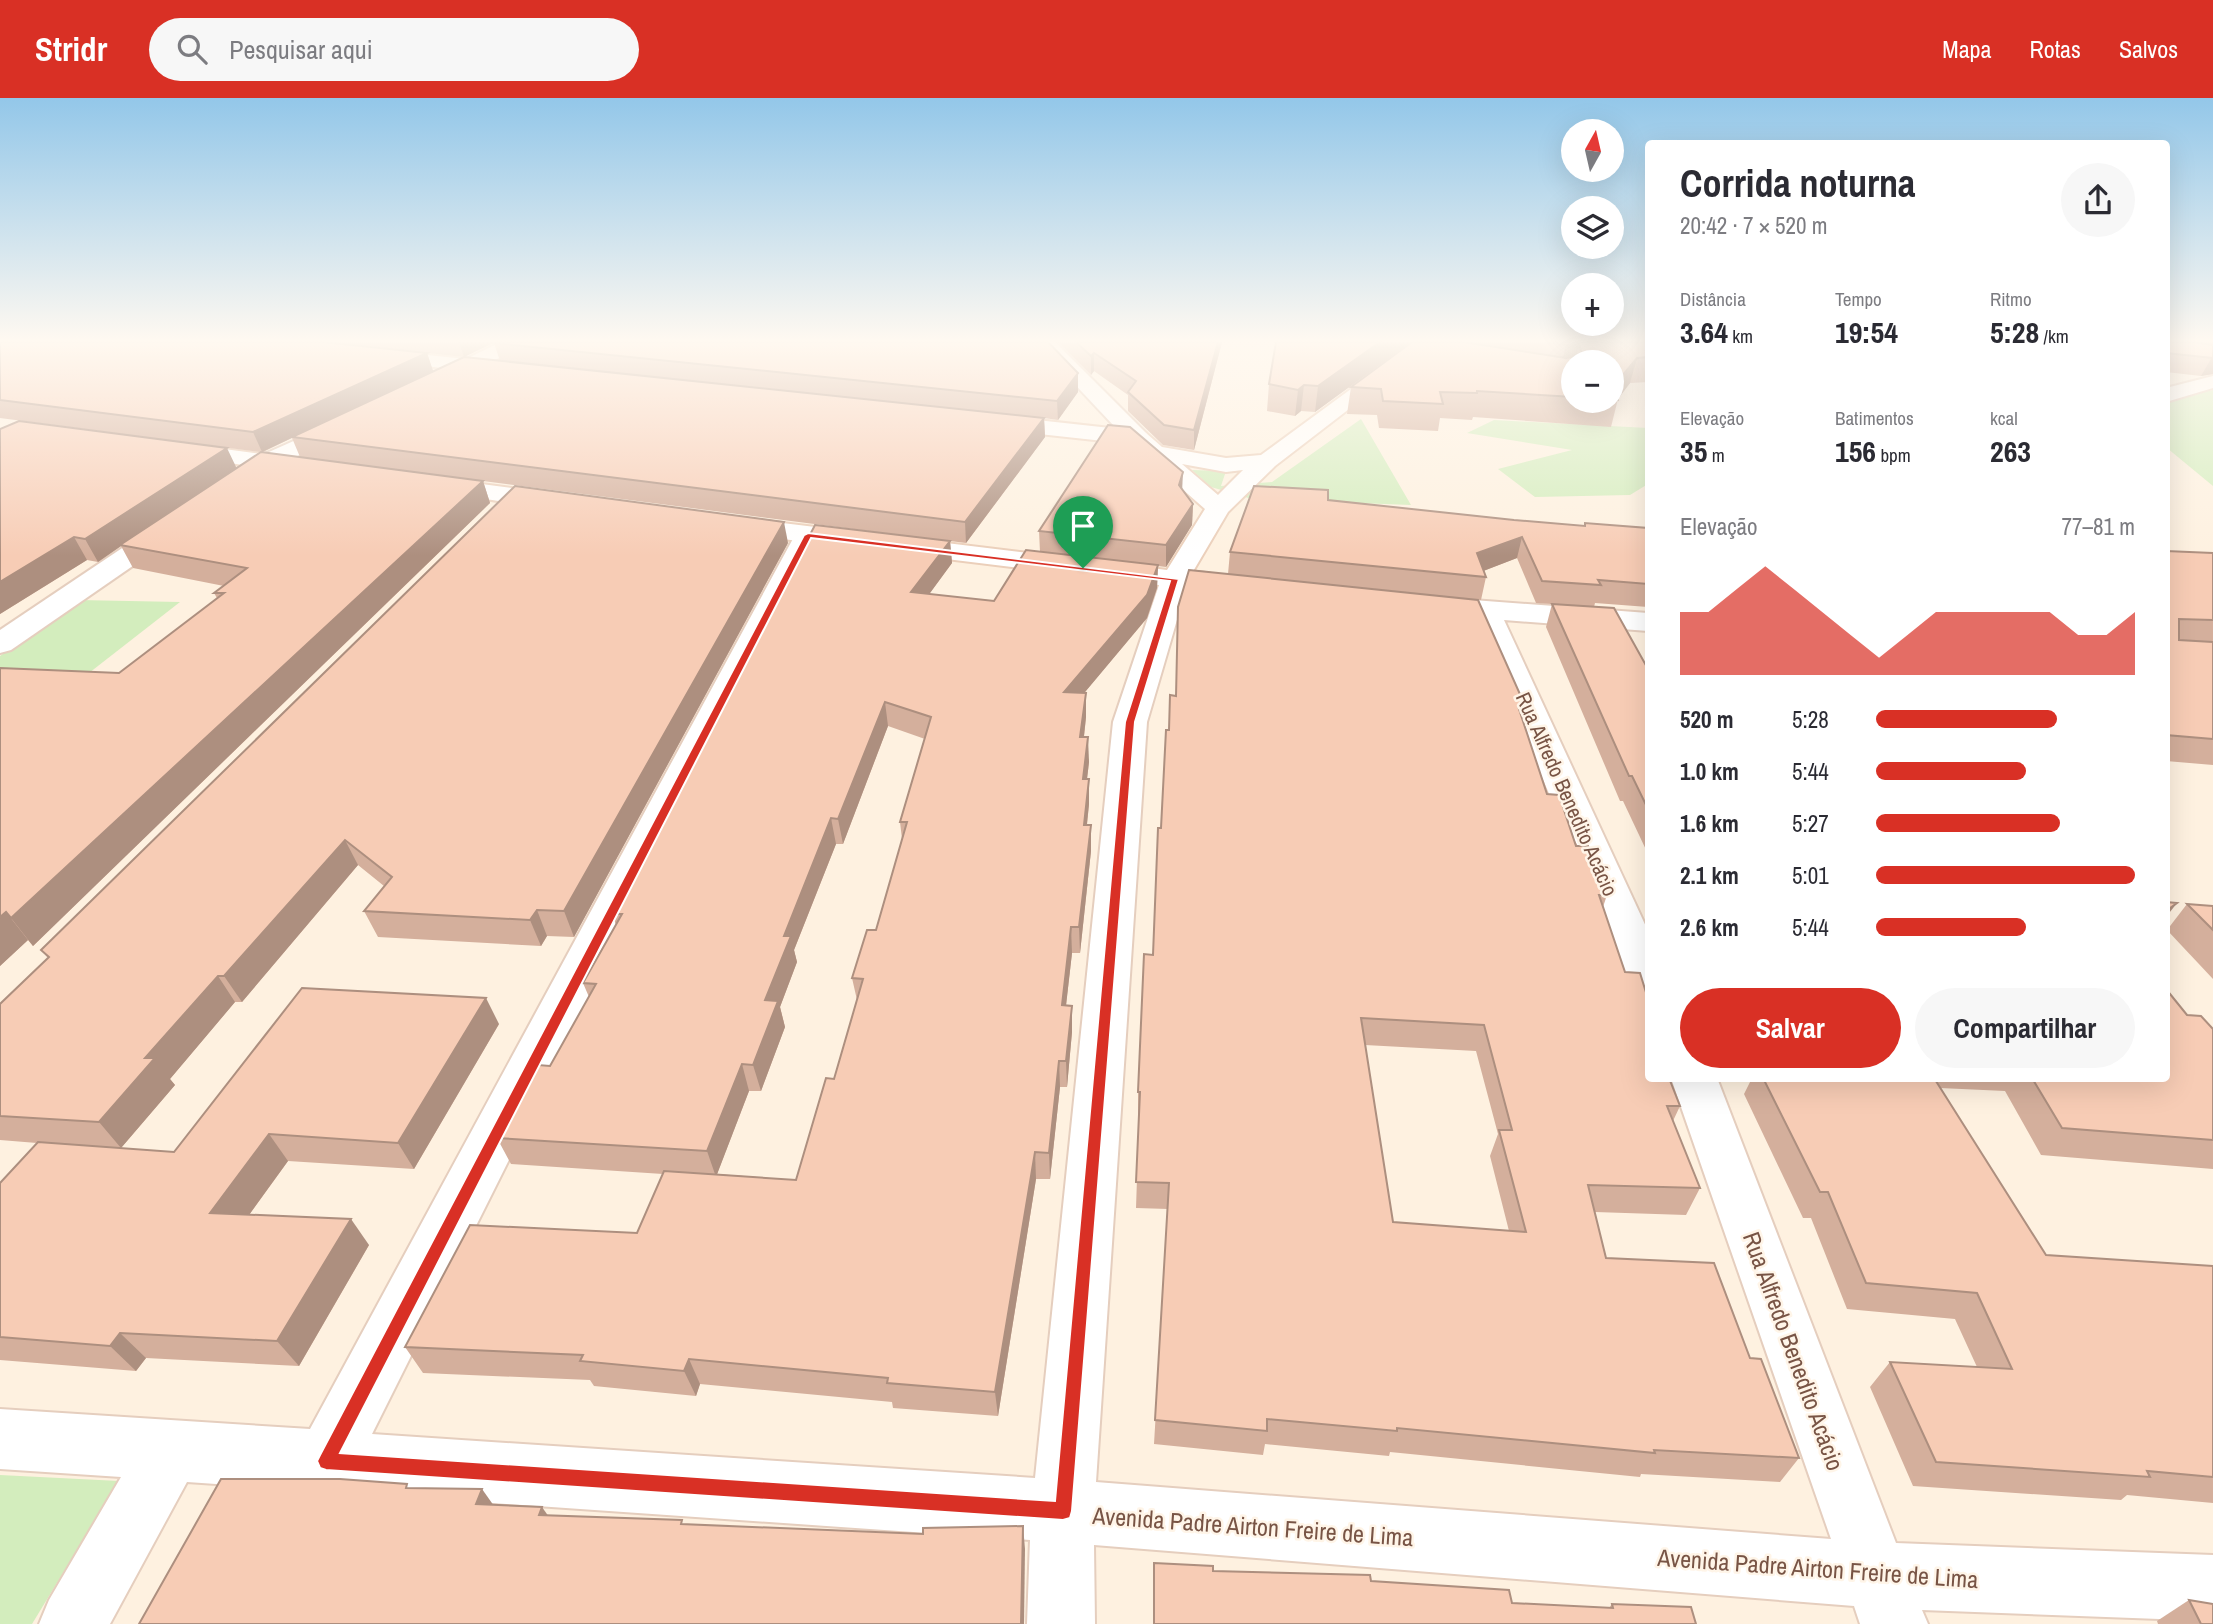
<!DOCTYPE html>
<html lang="pt">
<meta charset="utf-8">
<style>
body{margin:0;font-family:"Archivo Narrow",sans-serif;background:#f7f7f7;color:#2b2b33;height:100vh;display:flex;flex-direction:column;font-size:26px;white-space:nowrap}
*{box-sizing:border-box;margin:0}
p{font-size:23px;color:#7c7c81}
.icon{flex:none;width:38px;height:38px;fill:none;stroke:currentColor;stroke-width:2;stroke-linecap:round;stroke-linejoin:round}
.map{position:relative;flex:1;overflow:hidden}
.side{position:absolute;left:1645px;top:42px;width:525px;height:942px;display:flex;flex-direction:column;background:#fff;border-radius:7px;box-shadow:0 7px 28px #0002}
.side>*{flex:none}
.needle{width:46px;rotate:8deg}
.tools{position:absolute;left:1561px;top:21px;display:grid;gap:14px}
.tools a{display:grid;place-items:center;width:63px;height:63px;border-radius:50%;background:#fff;box-shadow:0 7px 28px #0002;font-size:35px}
.pin{position:absolute;display:grid;place-items:center;width:60px;height:60px;color:#fff;margin:-72px -30px;border-radius:50% 50% 50% 0;rotate:-45deg;box-shadow:0 0 7px #0007}
.pin .icon{rotate:45deg}
.round{display:grid;place-items:center;flex:none;width:74px;height:74px;border-radius:37px;background:#f7f7f7}
.summary{display:flex;align-items:center;justify-content:space-between;height:119px;padding:0 35px}
h1{font-size:38px;font-weight:700;line-height:52px}
.stats{display:grid;grid-template-columns:repeat(3,1fr);gap:10px;height:119px;padding:7px 35px}
.stats div{display:grid;align-content:center}
.stats b{font-size:30px;font-weight:700}
.stats small{font-size:19px;font-weight:400}
.stats p{font-size:19px}
.chart{height:196px;padding:14px 35px}
.chart p{display:flex;justify-content:space-between}
.chart svg{width:100%;height:126px;margin-top:7px;fill:#d93025;opacity:.7}
.button{display:flex;gap:14px;margin-top:auto;padding:14px 35px}
.button a{flex:1;height:80px;border-radius:42px;background:#d93025;color:#fff;font-size:28px;font-weight:700;line-height:80px;text-align:center}
.button a+a{background:#f7f7f7;color:#2b2b33}
ul{padding:0 35px;list-style:none;font-size:23px}
li{display:grid;grid-template-columns:112px 84px 1fr;align-items:center;height:52px}
li i{height:18px;border-radius:9px;background:#d93025}
header{display:flex;align-items:center;gap:42px;box-sizing:border-box;height:98px;padding:0 35px;background:#d93025;color:#fff}
header strong{font-size:33px}
nav{display:flex;gap:38px;margin-inline-start:auto;font-size:24px}
.search{width:490px;height:63px;background:#f7f7f7;display:flex;align-items:center;gap:18px;box-sizing:border-box;padding:0 24px;border-radius:38px;color:#7c7c81;font-size:26px}
.map>svg:first-child{display:block}
.green{fill:#d3edbd}
.lines{fill:none;stroke-linecap:round;stroke-linejoin:round}
.street-casing{stroke:#e5cebe;stroke-width:4}
.secondary-casing{stroke:#ebcfba;stroke-width:4}
.street{fill:#fff;fill-rule:evenodd}
.secondary{fill:#fff;fill-rule:evenodd}
.wall{fill:#d4af9c;fill-rule:evenodd}
.shaded-wall{fill:#ad8f7f}
.building{fill:#f7ccb5;stroke:#ad8f7f;stroke-width:2;fill-rule:evenodd}
.route{fill:#d93025;stroke:#fff;stroke-width:2;fill-rule:evenodd}
.labels{text-anchor:middle;dominant-baseline:central;stroke-width:5;stroke-linejoin:round;paint-order:stroke}
.street-label{font-size:21px;fill:#785445;stroke:#fff5e8}
.near-street-label{font-size:24px;fill:#785445;stroke:#fff5e8}
</style>
<header>
<strong>Stridr</strong>
<div class="search"><svg class="icon" aria-label="search" viewBox="0 0 24 24"><circle cx="10" cy="10" r="6"/><path d="M15 15l6 6"/></svg>Pesquisar aqui</div>
<nav><a>Mapa</a><a>Rotas</a><a>Salvos</a></nav>
</header>
<div class="map">
<svg width="2213" height="1526" viewBox="0 0 2213 1526">
<rect width="100%" height="100%" fill="#fef1e0"/>
<g class="green">
<path d="M2213,292V388L2167,350L2166,306L2180,298Z"/>
<path d="M1361,321L1411,407L1252,401L1211,389L1192,372L1226,373L1221,388L1272,384Z"/>
<path d="M1494,322L1648,330V386L1630,397L1535,399L1498,371L1572,352L1467,335Z"/>
<path d="M78,502L180,504L71,589L0,588V558Z"/>
<path d="M0,1377L119,1383L32,1526H0Z"/>
</g>
<g class="lines">
<defs>
<g id="street">
<path d="M501,244H526L524,248L441,288H427L424,284L427,280Z"/>
<path d="M1035,244H1055L1146,335L1149,340L1146,345H1130Z"/>
<path d="M2213,278V290L2166,304V290Z"/>
<path d="M345,320L353,322L356,327L353,332L276,368L247,389L238,391L229,389L226,384L260,358Z"/>
<path d="M170,422L179,424L183,430L179,436L11,552L0,555V532L161,424Z"/>
<path d="M808,429L817,431L821,437L372,1336L1035,1380L1113,624L1161,481L1165,475C1185,470 1210,475 1230,480L1234,486L1230,492L1220,494L1186,491L1147,624L1096,1384L1831,1441L1671,980H1717L1896,1445L2213,1457V1523L1922,1512L1928,1526H1860L1854,1508L1094,1447L1095,1526H1027L1030,1442L187,1384L110,1526H39L49,1502L121,1379L0,1371V1311L310,1331L795,437L799,431Z"/>
<path d="M1433,499L1648,515V533L1504,522L1648,833V893L1633,889L1627,878L1474,520L1423,514L1419,508L1423,502Z"/>
</g>
<g id="secondary">
<path d="M1415,244H1436L1275,368L1228,414L1185,487L1175,489L734,435L725,432L721,427L725,422L734,419L1167,472L1205,411L1131,346L992,331L984,329L981,324L984,319L992,317L1138,333L1146,335L1162,349L1226,360L1261,357ZM1182,366L1226,374L1243,372L1218,397Z"/>
<path d="M379,252L504,265L511,267L514,271L511,275L504,277L372,262L369,258L372,254Z"/>
<path d="M179,345L300,361L308,363L312,368L308,373L300,375L171,357L167,352L171,347Z"/>
<path d="M436,380L556,396L565,399L569,404L565,409L556,412L427,392L424,387L427,382Z"/>
</g>
</defs>
<use href="#street" class="street-casing"/>
<use href="#secondary" class="secondary-casing"/>
<use href="#street" class="street"/>
<use href="#secondary" class="secondary"/>
</g>
<g class="wall">
<path d="M0,244L427,255L433,273L500,263L494,245L1078,275V294L1058,322L1044,320L1045,339L966,445L950,443L952,465L929,496L994,503L1040,454L1039,433L1182,392L1193,406L1192,427L1166,469L1158,468L1157,490L1147,520L1084,595H1086V619L1084,639L1089,664L1087,681L1089,706L1087,727H1091V753L1080,855H1072L1066,907L1072,934L1067,989H1060L1050,1081H1036L998,1318L893,1310L892,1304L700,1286L696,1298L594,1288L590,1282L423,1275L405,1249L637,1135L663,1076L511,1066L497,1040L550,968L589,899L583,885L616,827L612,816L946,443L483,383L490,405L33,848L28,842L0,868V570L119,575L217,500L214,495L224,488L133,470L121,448L98,464L87,462L0,516V331L236,370L260,354L0,320ZM292,340L300,359L263,354ZM888,628L925,641L900,724L902,741L876,832L852,880L857,902L834,981L796,1082L717,1076L749,993H761L785,929L780,909L797,864L794,852L836,746H843Z"/>
<path d="M326,244H495L464,259Z"/>
<path d="M1058,244H1222L1194,352L1163,347L1128,313V297L1094,273L1091,277Z"/>
<path d="M1411,244L1315,314L1301,313L1295,318L1267,313L1269,286Z"/>
<path d="M1412,244H1648V284L1630,285L1618,301L1611,329L1473,319L1472,322L1440,320L1438,333L1379,330L1377,317L1347,316L1351,289ZM1573,264H1612V303H1573Z"/>
<path d="M2166,244H2213V276L2201,278L2166,274Z"/>
<path d="M1328,402L1514,422L1584,428L1585,425L1648,430V509L1595,505L1594,509L1648,571V756L1623,703H1620L1546,529L1552,506L1536,505L1517,460L1483,473L1486,479L1481,502L1345,488L1527,612L1524,625L1547,696L1607,797L1603,809L1648,980L1680,1008L1673,1023L1700,1090L1686,1117L1595,1114L1606,1160L1750,1260L1799,1360L1780,1384L1641,1376L1640,1379L1390,1354L1389,1358L1265,1346L1263,1357L1154,1346L1168,1111L1136,1110L1139,1021H1138V994L1153,857L1161,730L1169,632L1228,476L1230,454ZM1365,947L1476,953L1498,1036L1490,1058L1509,1133L1393,1124Z"/>
<path d="M788,445L574,839L547,838L541,848L378,839L364,813L384,788L358,767L242,904H235L170,981L175,987L121,1050L174,1054L499,926L414,1071L288,1063L249,1117L369,1147L299,1268L146,1260L136,1273L0,1262V1085L37,1045L0,1042V906L48,860L41,852Z"/>
<path d="M2166,453L2213,455V667L2166,663Z"/>
<path d="M2187,806L2213,808V881L2167,832Z"/>
<path d="M2187,917L2213,931V1071L2041,1057L2005,993L1940,990L2046,1157L2213,1168V1405L2127,1397L2121,1402L1913,1388L1870,1289L1890,1264L1977,1269L1955,1221L1847,1211L1811,1120H1803L1744,996L1751,982L1750,980H2166Z"/>
<path d="M1154,1465L1213,1473L1371,1483L1512,1505L1609,1510L1612,1506L1696,1526H1153V1488Z"/>
<path d="M2189,1502L2201,1526H2158L2157,1523Z"/>
</g>
<g class="shaded-wall">
<path d="M459,244H495L464,259Z"/>
<path d="M1218,244H1222L1194,352V332Z"/>
<path d="M1380,244H1411L1315,314L1318,288Z"/>
<path d="M1579,246L1575,264L1560,272L1566,247Z"/>
<path d="M427,255L433,273L262,354L253,334Z"/>
<path d="M1094,255V273L1091,277V258Z"/>
<path d="M1637,260L1630,285L1617,302L1616,285Z"/>
<path d="M2213,260V276L2201,278L2211,261Z"/>
<path d="M1078,275V294L1058,322L1057,303Z"/>
<path d="M1304,287L1301,313L1295,318L1298,292Z"/>
<path d="M1044,320L1045,339L966,445L965,424Z"/>
<path d="M227,350L237,371L120,447L121,448L98,464L85,441Z"/>
<path d="M1183,374L1182,395L1179,387Z"/>
<path d="M483,383L490,405L33,848L11,820Z"/>
<path d="M1193,406L1192,427L1166,469V447Z"/>
<path d="M784,424L788,445L574,839L564,813Z"/>
<path d="M74,439L87,462L0,516V484Z"/>
<path d="M1522,439L1517,460L1473,477L1477,455Z"/>
<path d="M950,443L952,465L914,517L911,494Z"/>
<path d="M1158,467L1157,490L1147,520L1065,618L1064,594Z"/>
<path d="M1086,595V619L1081,664L1080,639Z"/>
<path d="M885,604L888,628L843,746L838,721Z"/>
<path d="M1088,639L1089,664L1084,706L1083,681Z"/>
<path d="M1089,681V706L1084,753V727Z"/>
<path d="M831,720L836,746L794,852L797,864L780,909L785,929L761,993L753,967L765,902L784,838Z"/>
<path d="M1091,727V753L1080,855L1079,829Z"/>
<path d="M345,742L358,767L242,904L224,878Z"/>
<path d="M2177,805L2166,819V813Z"/>
<path d="M537,812L547,838L541,848L530,822Z"/>
<path d="M6,814L28,842L0,868V819Z"/>
<path d="M1071,829L1072,855L1063,934L1062,907Z"/>
<path d="M218,878L235,904L170,981L175,987L121,1050L99,1024L145,960Z"/>
<path d="M486,900L499,926L414,1071L398,1045Z"/>
<path d="M1072,908V934L1067,989L1066,963Z"/>
<path d="M1059,963L1060,989L1050,1081L1049,1055Z"/>
<path d="M742,966L749,993L716,1079L707,1053Z"/>
<path d="M269,1036L288,1063L231,1142L210,1115Z"/>
<path d="M1035,1054L1036,1081L998,1318L995,1294Z"/>
<path d="M351,1121L369,1147L299,1268L277,1243Z"/>
<path d="M120,1235L146,1260L136,1273L110,1248Z"/>
<path d="M689,1261L700,1286L696,1298L684,1273Z"/>
<path d="M482,1391L499,1415L476,1406Z"/>
<path d="M542,1409L558,1432L539,1417Z"/>
<path d="M1023,1428L1025,1451L1024,1526H1021Z"/>
</g>
<g class="building">
<path d="M0,244H324L427,255L253,334L0,302Z"/>
<path d="M496,244H1048L1078,275L1057,303L494,245Z"/>
<path d="M1076,244H1218L1194,332L1164,327L1128,294L1136,283L1094,255L1091,258Z"/>
<path d="M1276,244H1380L1318,288L1304,287L1298,292L1269,286Z"/>
<path d="M1412,244H1464L1566,260L1582,257L1579,246L1566,247L1544,244H1648V259L1637,260L1616,285L1618,302L1612,301V264H1573V299L1477,293V295L1440,294L1443,306L1383,303L1381,291L1351,289Z"/>
<path d="M2166,244H2195L2213,247V260L2166,255Z"/>
<path d="M464,259L1044,320L965,424L292,339Z"/>
<path d="M19,323L227,350L85,441L74,439L0,484V331Z"/>
<path d="M1108,327L1130,329L1183,374L1179,387L1193,406L1166,447L1039,433Z"/>
<path d="M261,354L483,383L11,820L6,814L0,819V570L119,575L224,495H214L247,470L120,447Z"/>
<path d="M515,388L784,424L564,813L537,812L530,822L364,813L392,779L345,742L224,878H218L145,960H155L99,1024L0,1018V906L49,859L41,852Z"/>
<path d="M1254,388L1328,392V402L1514,422L1585,428V425L1648,430V486L1598,482L1601,487L1542,483L1522,439L1477,455L1486,479L1230,454Z"/>
<path d="M815,427L950,443L911,494L994,503L1026,452L1158,467L1147,497L1064,594L1086,595L1080,639H1088L1083,681H1089L1084,727H1091L1079,829H1071L1062,907L1072,908L1066,963H1059L1049,1055L1035,1054L995,1294L887,1285L888,1280L689,1261L684,1273L580,1263L583,1257L405,1249L470,1127L637,1135L664,1073L796,1082L826,980L834,981L863,881L852,880L867,832H876L907,724H900L931,619L885,604L838,721L831,720L784,838H791L765,902L778,903L753,967L742,966L707,1053L497,1040L538,967L550,968L596,886L583,885L622,816H612Z"/>
<path d="M2166,453L2213,455V522L2179,521V542L2213,544V641L2166,637Z"/>
<path d="M1189,472L1478,502L1527,612L1519,611L1547,696L1559,697L1576,748H1588L1607,797H1599L1625,874L1640,875L1648,901V980H1669L1680,1008H1667L1700,1090L1588,1087L1606,1160L1714,1165L1750,1260L1761,1261L1799,1360L1654,1352L1655,1355L1397,1330V1333L1267,1321V1333L1155,1322L1169,1085L1136,1084L1140,994H1138L1144,856L1153,857L1158,730H1161L1166,632H1169L1170,597L1176,598L1178,509ZM1361,920L1484,927L1512,1032H1499L1526,1134L1393,1124Z"/>
<path d="M1552,506L1614,510L1648,571V711L1632,678H1629Z"/>
<path d="M2166,804L2177,805L2166,813Z"/>
<path d="M2187,806L2213,808V832Z"/>
<path d="M302,890L486,900L398,1045L269,1036L210,1115L351,1121L277,1243L120,1235L110,1248L0,1239V1085L38,1044L174,1054Z"/>
<path d="M2166,891L2187,917L2201,918L2213,931V1042L2062,1030L2032,980H2166Z"/>
<path d="M1763,980H1934L2046,1157L2213,1168V1379L2147,1373L2150,1379L1936,1364L1890,1264L2012,1271L1977,1195L1866,1185L1828,1094H1820Z"/>
<path d="M221,1381H340L407,1386L406,1390L482,1391L476,1406L542,1409L539,1417L682,1422L681,1426L923,1436V1430L1023,1428L1021,1526H139Z"/>
<path d="M1154,1465L1213,1468V1473L1370,1477L1371,1483L1509,1492L1512,1505L1613,1510L1612,1506L1691,1509L1696,1526H1154Z"/>
<path d="M2189,1502L2213,1506V1526H2201Z"/>
</g>
<linearGradient id="sky" x2="0" y2="1"><stop stop-color="#93c7e9"/><stop offset="0.53" stop-color="#fff9f1"/><stop offset="1" stop-color="#fff9f1" stop-opacity="0"/></linearGradient>
<rect width="2213" height="458" fill="url(#sky)"/>
<path class="route" d="M808,435L1179,481L1135,624L1072,1413L1070,1420L1063,1422L326,1372L320,1370L317,1363L320,1357L804,437ZM811,440L1170,483L1125,624L1055,1403L340,1355Z"/>
<g class="labels">
<g class="street-label">
<text transform="translate(1567 696) rotate(66)">Rua Alfredo Benedito Acácio</text>
</g>
<g class="near-street-label">
<text transform="translate(1794 1253) rotate(70)">Rua Alfredo Benedito Acácio</text>
<text transform="translate(1253 1428) rotate(4)">Avenida Padre Airton Freire de Lima</text>
<text transform="translate(1818 1470) rotate(4)">Avenida Padre Airton Freire de Lima</text>
</g>
</g>
</svg>
<div class="tools">
<a><svg class="needle" viewBox="-14 -14 28 28"><path d="M0-13l5 13h-10z" fill="#e53935"/><path d="M0 13l5-13h-10z" fill="#7c7c81"/></svg></a>
<a><svg class="icon" aria-label="layers" viewBox="0 0 24 24"><path d="M12 4l9 5-9 5-9-5zM3 14l9 5 9-5"/></svg></a>
<a>+</a>
<a>−</a>
</div>
<div class="pin" style="left:1083px;top:470px;background:#1e9e55"><svg class="icon" aria-label="arrive" viewBox="0 0 24 24"><path d="M6 21V4h12l-3 4 3 4H6"/></svg></div>
<section class="side">
<div class="summary"><div><h1>Corrida noturna</h1><p>20:42 · 7 × 520 m</p></div><a class="round"><svg class="icon" aria-label="share" viewBox="0 0 24 24"><path d="M12 15V3M7 8l5-5 5 5M5 13v7h14v-7"/></svg></a></div>
<div class="stats">
<div><p>Distância</p><b>3.64<small> km</small></b></div>
<div><p>Tempo</p><b>19:54</b></div>
<div><p>Ritmo</p><b>5:28<small> /km</small></b></div>
</div>
<div class="stats">
<div><p>Elevação</p><b>35<small> m</small></b></div>
<div><p>Batimentos</p><b>156<small> bpm</small></b></div>
<div><p>kcal</p><b>263</b></div>
</div>
<div class="chart"><p><span>Elevação</span>77–81 m</p>
<svg viewBox="0 0 160 44" preserveAspectRatio="none"><path d="M0 44V22L10 22L20 14L30 6L40 14L50 22L60 30L70 38L80 30L90 22L100 22L110 22L120 22L130 22L140 30L150 30L160 22V44z"/></svg>
</div>
<ul>
<li><b>520 m</b>5:28<i style="width:70%"></i></li>
<li><b>1.0 km</b>5:44<i style="width:58%"></i></li>
<li><b>1.6 km</b>5:27<i style="width:71%"></i></li>
<li><b>2.1 km</b>5:01<i style="width:100%"></i></li>
<li><b>2.6 km</b>5:44<i style="width:58%"></i></li>
</ul>
<div class="button"><a>Salvar</a><a>Compartilhar</a></div>
</section>
</div>
